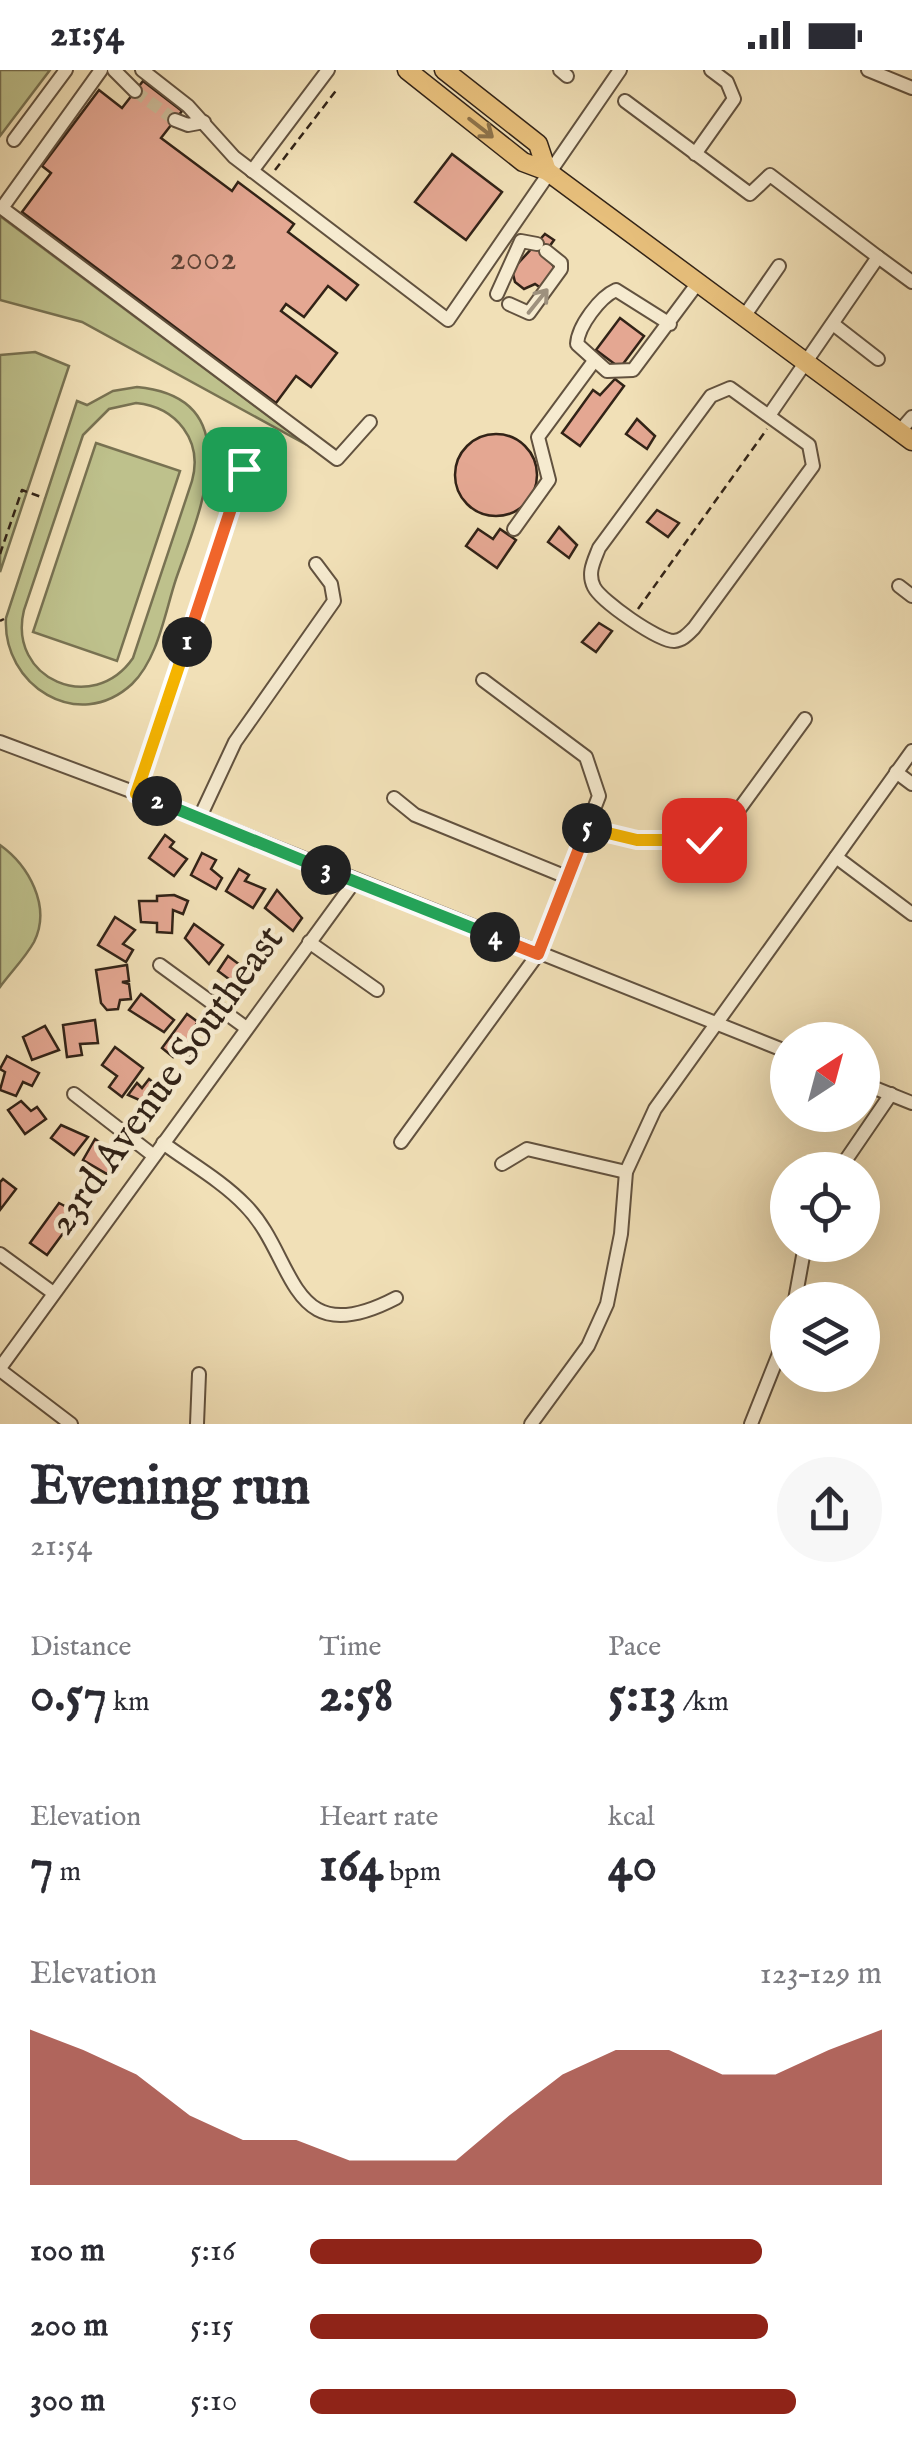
<!DOCTYPE html>
<meta charset="utf-8">
<style>
body{margin:0;font-family:"IM FELL English",serif;background:#f7f7f7;color:#2b2b33;height:100vh;display:flex;flex-direction:column;font-size:38px;white-space:nowrap}
*{box-sizing:border-box;margin:0}
p{font-size:32px;color:#7c7c81}
.icon{flex:none;width:55px;height:55px;fill:none;stroke:currentColor;stroke-width:2;stroke-linecap:round;stroke-linejoin:round}
.map{position:relative;height:1354px;overflow:hidden}
.panel{display:flex;flex-direction:column;background:#fff;flex:1}
.panel>*{flex:none}
.needle{width:65px;rotate:36deg}
.tools{position:absolute;left:770px;top:952px;display:grid;gap:20px}
.tools a{display:grid;place-items:center;width:110px;height:110px;border-radius:50%;background:#fff;box-shadow:0 10px 40px #0002;font-size:50px}
.pin{position:absolute;display:grid;place-items:center;width:85px;height:85px;color:#fff;margin:-42px;border-radius:20px;box-shadow:0 5px 15px #0006}
.km{position:absolute;width:50px;height:50px;margin:-25px;border-radius:50%;background:#222;color:#fff;font-size:28px;line-height:50px;text-align:center}
.round{display:grid;place-items:center;flex:none;width:105px;height:105px;border-radius:52px;background:#f7f7f7}
.headline{display:flex;align-items:center;justify-content:space-between;height:170px;padding:0 30px}
h1{font-size:55px;font-weight:700;line-height:75px}
.metrics{display:grid;grid-template-columns:repeat(3,1fr);gap:15px;height:170px;padding:10px 30px}
.metrics div{display:grid;align-content:center}
.metrics b{font-size:50px;font-weight:700}
.metrics small{font-size:28px;font-weight:400}
.metrics p{font-size:28px}
.chart{height:280px;padding:20px 30px}
.chart p{display:flex;justify-content:space-between}
.chart svg{width:100%;height:180px;margin-top:10px;fill:#8f2418;opacity:.7}
ul{padding:0 30px;list-style:none;font-size:32px}
li{display:grid;grid-template-columns:160px 120px 1fr;align-items:center;height:75px}
li i{height:25px;border-radius:12px;background:#8f2418}
.status{display:flex;justify-content:space-between;align-items:center;height:70px;padding:0 50px;background:#fff;direction:ltr}
.status svg{height:28px;fill:currentColor}
.map>svg:first-child{display:block}
.green{fill:#bec18c;stroke:#787252;stroke-width:2.5;fill-rule:evenodd}
.building{fill:#e4a792;stroke:#322317;stroke-width:2.5}
.lines{fill:none;stroke-linecap:round;stroke-linejoin:round}
.minor-tunnel{stroke:#cbba97;stroke-width:12;stroke-dasharray:12 6;stroke-linecap:butt}
.minor-casing{stroke:#62523f;stroke-width:16}
.major-casing{stroke:#322317;stroke-width:21}
.path{stroke:#322317;stroke-width:2.5;stroke-dasharray:8 5;stroke-linecap:butt}
.minor{stroke:#f6ebd0;stroke-width:12}
.major{stroke:#e8c07c;stroke-width:18}
.oneway{stroke:#8d724a}
.oneway2{stroke:#9e917d}
.split-1-casing{stroke:#fff;stroke-width:20}
.split-2-casing{stroke:#fff;stroke-width:20}
.split-3-casing{stroke:#fff;stroke-width:20}
.split-4-casing{stroke:#fff;stroke-width:20}
.split-5-casing{stroke:#fff;stroke-width:20}
.split-6-casing{stroke:#fff;stroke-width:20}
.split-1{stroke:#f0652b;stroke-width:12}
.split-2{stroke:#f5b400;stroke-width:12}
.split-3{stroke:#22a559;stroke-width:12}
.split-4{stroke:#22a559;stroke-width:12}
.split-5{stroke:#f0652b;stroke-width:12}
.split-6{stroke:#f5b400;stroke-width:12}
.labels{text-anchor:middle;dominant-baseline:central;stroke-width:9;stroke-linejoin:round;paint-order:stroke}
.number-label{font-size:35px;fill:#5e4436}
.street-label{font-size:40px;fill:#322317;stroke:#f6ebd0}
</style>
<div class="status"><b>21:54</b><svg viewBox="0 0 49 12"><path d="M0 12V9h3v3zM5 12V6h3v6zM10 12V3h3v9zM15 12V0h3v12zM26 1h20v11H26zM47 4h2v5h-2z"/></svg></div>
<div class="map">
<svg width="912" height="1354" viewBox="0 0 912 1354">
<rect width="100%" height="100%" fill="#f1e0b7"/>
<filter id="stains"><feTurbulence type="fractalNoise" baseFrequency=".002" numOctaves="4"/><feColorMatrix values="0 0 0 0 .2 0 0 0 0 .09 0 0 0 0 .02 0 0 0 .5 -.17"/></filter>
<radialGradient id="worn" r=".72"><stop offset=".6" stop-color="#630" stop-opacity="0"/><stop offset="1" stop-color="#630" stop-opacity=".3"/></radialGradient>
<g class="green">
<path d="M0,0H50L0,66Z"/>
<path d="M0,146L307,375L82,252L0,230Z"/>
<path d="M35,282L69,296L0,502V285Z"/>
<path d="M137,317C252,328 199,442 176,509C165,542 158,589 132,614C78,664 2,615 6,548L77,331L87,335L113,321ZM136,333C177,337 203,371 192,411L133,588C93,646 7,609 24,540L83,365L109,339Z"/>
<path d="M96,373L180,401L117,591L33,562Z"/>
<path d="M0,775C28,795 52,836 34,872C25,888 11,902 0,917Z"/>
</g>
<g class="building">
<path d="M143,11L182,41L161,68L232,121L238,112L294,154L288,162L358,215L346,230L328,216L304,247L286,234L281,241L337,283L311,317L296,306L276,333L22,142L51,103L42,96L99,20L122,38Z"/>
<path d="M452,84L502,122L466,170L415,132Z"/>
<path d="M545,164L554,170L544,184L555,198L541,218L535,214L524,219L515,212L512,200Z"/>
<path d="M620,248L644,266L620,298L596,280Z"/>
<path d="M615,309L624,316L580,376L562,363L593,320L600,325Z"/>
<path d="M637,349L655,366L647,379L626,364Z"/>
<circle cx="496" cy="405" r="41"/>
<path d="M657,440L679,453L668,467L647,452Z"/>
<path d="M559,457L577,475L569,488L548,472Z"/>
<path d="M478,459L493,469L500,459L516,470L497,498L466,476Z"/>
<path d="M599,553L612,561L596,582L582,572Z"/>
<path d="M165,765L174,772L170,777L187,789L174,806L149,788Z"/>
<path d="M202,783L216,790L211,799L222,808L216,819L191,805Z"/>
<path d="M239,799L249,805L245,811L265,819L253,838L226,821Z"/>
<path d="M277,820L302,848L293,861L265,838Z"/>
<path d="M174,825L188,831L183,844L173,840L172,863L157,862V853L141,852L139,831H157V826Z"/>
<path d="M115,847L135,860L123,874L133,880L126,892L98,875Z"/>
<path d="M194,854L223,875L209,894L185,868Z"/>
<path d="M228,886L252,904L241,918L218,901Z"/>
<path d="M127,895L129,911L122,912L129,914L131,929L120,930L118,939L107,940L101,933L96,900Z"/>
<path d="M141,924L174,950L164,962L129,940Z"/>
<path d="M187,944L198,952L190,963L203,973L192,988L179,979L173,987L162,978Z"/>
<path d="M95,950L98,973L80,974L82,985L67,987L63,955Z"/>
<path d="M45,956L59,980L32,990L23,967Z"/>
<path d="M115,977L143,998L122,1027L109,1017L117,1006L102,995Z"/>
<path d="M7,986L39,1003L32,1016L23,1012L16,1026L0,1020L5,1002L0,999Z"/>
<path d="M149,1009L166,1023L155,1037L128,1025L137,1013L142,1018Z"/>
<path d="M21,1031L31,1041L37,1037L46,1049L25,1064L8,1040Z"/>
<path d="M61,1055L88,1067L74,1085L51,1068Z"/>
<path d="M95,1069L120,1087L107,1104L83,1090Z"/>
<path d="M3,1109L16,1119L0,1140V1112Z"/>
<path d="M59,1133L78,1143L47,1185L30,1173Z"/>
</g>
<g class="lines">
<path class="minor-tunnel" d="M135,21L175,50"/>
<defs>
<g id="minor">
<path d="M101,0L2,138L337,389L370,352"/>
<path d="M114,0L135,21"/>
<path d="M142,0L188,36L234,87L448,250L620,0"/>
<path d="M560,0L567,6"/>
<path d="M868,0L912,18"/>
<path d="M625,31L750,124L770,105L878,187L770,344"/>
<path d="M175,50L188,55L204,52"/>
<path d="M14,70L66,0"/>
<path d="M695,84L734,29L727,12L711,0"/>
<path d="M252,101L328,0"/>
<path d="M878,187L912,212"/>
<path d="M497,224L521,171L537,174"/>
<path d="M509,234L529,243L561,199V193L546,181"/>
<path d="M743,248L779,196"/>
<path d="M670,254L616,220C600,227 578,256 577,274L607,301L633,300L697,214"/>
<path d="M833,254L878,289"/>
<path d="M730,318L809,375L813,396L694,558C688,564 683,570 674,571C658,571 601,531 594,517C587,503 594,491 599,478L711,326Z"/>
<path d="M899,362L912,347"/>
<path d="M514,459L549,410L538,367L594,291"/>
<path d="M899,516L912,526"/>
<path d="M0,672L200,747L788,982"/>
<path d="M896,702L912,714"/>
<path d="M136,724L244,399"/>
<path d="M394,728L415,745L569,808"/>
<path d="M200,747L235,672L334,531L331,514L316,494"/>
<path d="M586,758C630,768 682,781 724,760L805,649"/>
<path d="M836,787L912,844"/>
<path d="M309,872L377,920"/>
<path d="M160,895L245,957"/>
<path d="M862,1013L912,1033"/>
<path d="M74,1024L154,1086"/>
<path d="M401,1072L538,884L599,726L586,687L483,610"/>
<path d="M163,1073C190,1093 222,1111 245,1135C297,1187 287,1285 396,1228"/>
<path d="M502,1094L527,1079L626,1102"/>
<path d="M839,1100L891,1024"/>
<path d="M0,1184L52,1222"/>
<path d="M795,1230L805,1175"/>
<path d="M0,1298L354,812"/>
<path d="M0,1300L71,1354"/>
<path d="M197,1354L199,1304"/>
<path d="M531,1354L588,1276L607,1234L621,1164L626,1102L655,1039L912,681"/>
<path d="M751,1354L788,1261"/>
</g>
<g id="major">
<path d="M407,0L523,92L547,101L912,371"/>
<path d="M444,0L538,74L547,101"/>
</g>
</defs>
<use href="#minor" class="minor-casing"/>
<use href="#major" class="major-casing"/>
<g class="path">
<path d="M275,100L338,18"/>
<path d="M0,484L22,420L44,428"/>
<path d="M638,539L767,359"/>
<path d="M0,551L4,549"/>
</g>
<use href="#minor" class="minor"/>
<use href="#major" class="major"/>
</g>
<defs><path id="oneway-shaft" d="M-6 0H5M1.5-3L5.5 0L1.5 3" fill="none" stroke-width="1.6" stroke-linecap="round" stroke-linejoin="round" transform="scale(2.5)"/></defs>
<use class="oneway" href="#oneway-shaft" transform="translate(481 58) rotate(38)"/>
<use class="oneway2" href="#oneway-shaft" transform="translate(538 231) rotate(-51)"/>
<g class="lines">
<defs>
<path id="split-1" d="M187,572L244,399"/>
<path id="split-2" d="M157,731L136,724L187,572"/>
<path id="split-3" d="M157,731L326,800"/>
<path id="split-4" d="M326,800L495,867"/>
<path id="split-5" d="M495,867L538,884L587,758"/>
<path id="split-6" d="M587,758L637,770H704"/>
</defs>
<use href="#split-1" class="split-1-casing"/>
<use href="#split-2" class="split-2-casing"/>
<use href="#split-3" class="split-3-casing"/>
<use href="#split-4" class="split-4-casing"/>
<use href="#split-5" class="split-5-casing"/>
<use href="#split-6" class="split-6-casing"/>
<use href="#split-1" class="split-1"/>
<use href="#split-2" class="split-2"/>
<use href="#split-3" class="split-3"/>
<use href="#split-4" class="split-4"/>
<use href="#split-5" class="split-5"/>
<use href="#split-6" class="split-6"/>
</g>
<g class="labels">
<g class="number-label">
<text x="203" y="189">2002</text>
</g>
<g class="street-label">
<text transform="translate(167 1011) rotate(-54)">23rd Avenue Southeast</text>
</g>
</g>
<rect width="100%" height="100%" filter="url(#stains)"/>
<rect width="100%" height="100%" fill="url(#worn)"/>
</svg>
<div class="tools">
<a><svg class="needle" viewBox="-14 -14 28 28"><path d="M0-13l5 13h-10z" fill="#e53935"/><path d="M0 13l5-13h-10z" fill="#7c7c81"/></svg></a>
<a><svg class="icon" aria-label="locate" viewBox="0 0 24 24"><circle cx="12" cy="12" r="6"/><path d="M12 2v4M12 18v4M2 12h4M18 12h4"/></svg></a>
<a><svg class="icon" aria-label="layers" viewBox="0 0 24 24"><path d="M12 4l9 5-9 5-9-5zM3 14l9 5 9-5"/></svg></a>
</div>
<div class="pin" style="left:244px;top:399px;background:#1e9e55"><svg class="icon" aria-label="arrive" viewBox="0 0 24 24"><path d="M6 21V4h12l-3 4 3 4H6"/></svg></div>
<div class="pin" style="left:704px;top:770px;background:#d93025"><svg class="icon" aria-label="check" viewBox="0 0 24 24"><path d="M5 12l5 5 9-10"/></svg></div>
<b class="km" style="left:187px;top:572px">1</b>
<b class="km" style="left:157px;top:731px">2</b>
<b class="km" style="left:326px;top:800px">3</b>
<b class="km" style="left:495px;top:867px">4</b>
<b class="km" style="left:587px;top:758px">5</b>
</div>
<section class="panel">
<div class="headline"><div><h1>Evening run</h1><p>21:54</p></div><a class="round"><svg class="icon" aria-label="share" viewBox="0 0 24 24"><path d="M12 15V3M7 8l5-5 5 5M5 13v7h14v-7"/></svg></a></div>
<div class="metrics">
<div><p>Distance</p><b>0.57<small> km</small></b></div>
<div><p>Time</p><b>2:58</b></div>
<div><p>Pace</p><b>5:13<small> /km</small></b></div>
</div>
<div class="metrics">
<div><p>Elevation</p><b>7<small> m</small></b></div>
<div><p>Heart rate</p><b>164<small> bpm</small></b></div>
<div><p>kcal</p><b>40</b></div>
</div>
<div class="chart"><p><span>Elevation</span>123–129 m</p>
<svg viewBox="0 0 160 44" preserveAspectRatio="none"><path d="M0 44V6L10 11L20 17L30 27L40 33L50 33L60 38L70 38L80 38L90 27L100 17L110 11L120 11L130 17L140 17L150 11L160 6V44z"/></svg>
</div>
<ul>
<li><b>100 m</b>5:16<i style="width:79%"></i></li>
<li><b>200 m</b>5:15<i style="width:80%"></i></li>
<li><b>300 m</b>5:10<i style="width:85%"></i></li>
</ul>
</section>
